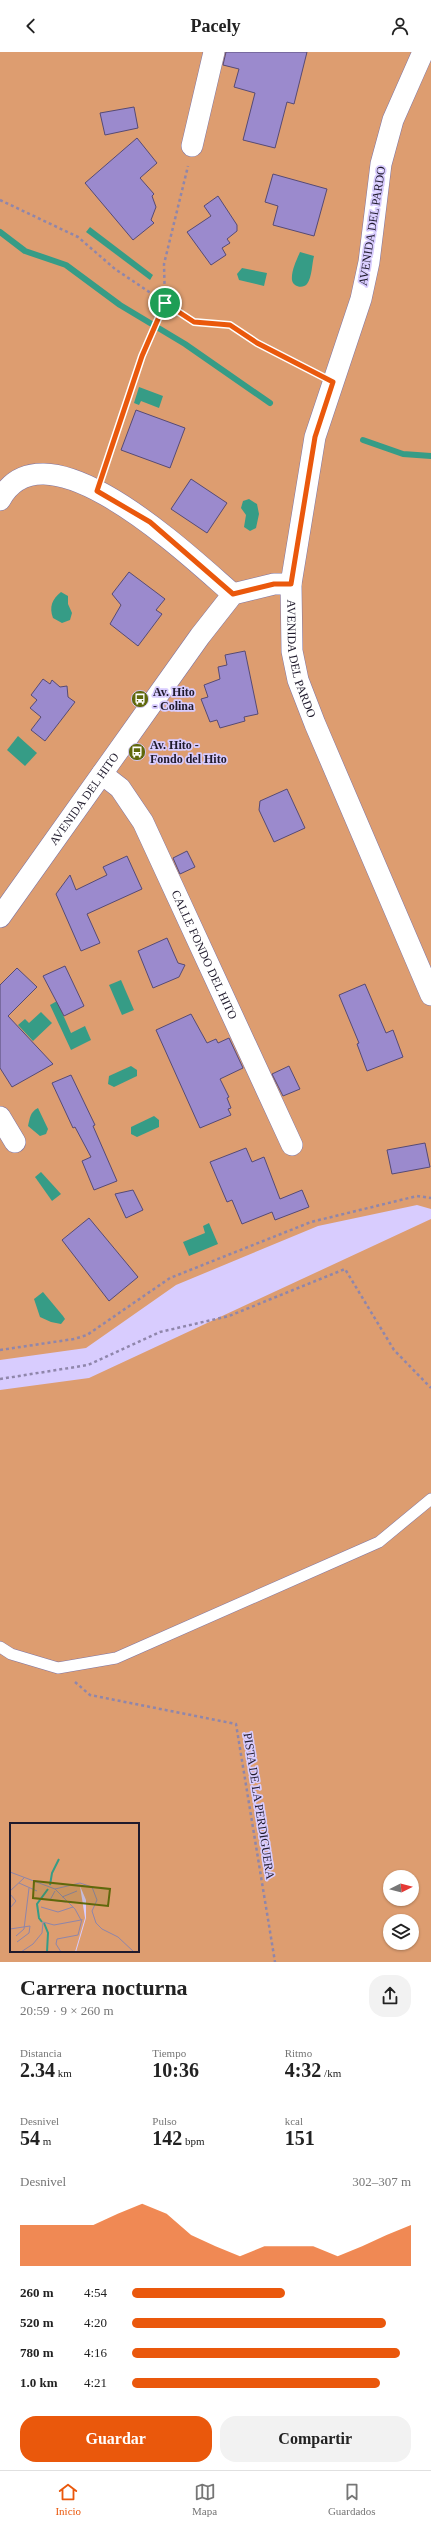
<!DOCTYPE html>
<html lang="es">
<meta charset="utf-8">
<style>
body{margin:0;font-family:"Times New Roman",serif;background:#f2f2f2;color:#222;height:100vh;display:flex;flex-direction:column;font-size:15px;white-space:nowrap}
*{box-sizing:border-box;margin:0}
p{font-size:13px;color:#767676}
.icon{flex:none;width:22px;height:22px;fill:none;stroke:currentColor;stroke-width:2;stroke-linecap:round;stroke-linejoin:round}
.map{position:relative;height:1910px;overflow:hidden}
.panel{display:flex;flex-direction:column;background:#fff;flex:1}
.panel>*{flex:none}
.needle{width:26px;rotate:84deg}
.buttons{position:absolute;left:383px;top:1818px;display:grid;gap:8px}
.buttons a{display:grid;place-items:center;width:36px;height:36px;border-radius:50%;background:#fff;box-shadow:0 1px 3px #0004;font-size:20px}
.pin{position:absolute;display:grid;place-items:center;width:34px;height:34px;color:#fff;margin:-17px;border:2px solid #fff;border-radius:50%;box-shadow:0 1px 4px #0007}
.round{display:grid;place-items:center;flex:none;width:42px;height:42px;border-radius:16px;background:#f2f2f2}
.summary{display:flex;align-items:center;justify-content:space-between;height:68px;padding:0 20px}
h1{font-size:22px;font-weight:800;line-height:30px}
.stats{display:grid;grid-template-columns:repeat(3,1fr);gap:6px;height:68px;padding:4px 20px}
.stats div{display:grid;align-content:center}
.stats b{font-size:20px;font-weight:800}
.stats small{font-size:11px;font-weight:400}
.stats p{font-size:11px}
.chart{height:112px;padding:8px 20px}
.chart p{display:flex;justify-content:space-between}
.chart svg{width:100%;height:72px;margin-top:4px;fill:#ea580c;opacity:.7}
.cta{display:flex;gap:8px;margin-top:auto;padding:8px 20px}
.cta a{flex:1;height:46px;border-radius:16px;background:#ea580c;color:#fff;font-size:16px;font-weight:800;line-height:46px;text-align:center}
.cta a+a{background:#f2f2f2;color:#222}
ul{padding:0 20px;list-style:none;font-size:13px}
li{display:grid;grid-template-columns:64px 48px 1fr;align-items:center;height:30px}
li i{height:10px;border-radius:5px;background:#ea580c}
header{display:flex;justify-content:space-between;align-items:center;height:52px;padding:0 20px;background:#fff;font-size:18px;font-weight:800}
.menu{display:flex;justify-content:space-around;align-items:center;height:56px;border-top:1px solid #e0e0e0;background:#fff;font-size:11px;color:#767676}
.menu a{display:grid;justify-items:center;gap:2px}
.menu .on{color:#ea580c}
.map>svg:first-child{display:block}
.green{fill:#dd9d70;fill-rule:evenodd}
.water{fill:#369c86}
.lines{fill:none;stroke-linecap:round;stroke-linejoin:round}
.stream{stroke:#369c86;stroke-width:6}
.building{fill:#9b8acd;stroke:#564a74}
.service-casing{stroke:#7f74a1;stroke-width:12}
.minor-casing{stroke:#7f74a1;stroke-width:22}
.path{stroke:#8f86ab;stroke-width:2.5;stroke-dasharray:3 3;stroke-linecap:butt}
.service{stroke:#fff;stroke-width:11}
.minor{stroke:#fff;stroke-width:21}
.route-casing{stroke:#fff;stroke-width:8}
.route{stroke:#ea580c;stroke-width:5}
.labels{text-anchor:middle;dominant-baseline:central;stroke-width:3.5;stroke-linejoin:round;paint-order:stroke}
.street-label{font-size:12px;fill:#1f1a2c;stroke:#d8ccfe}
.poi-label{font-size:12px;font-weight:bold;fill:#1f1a2c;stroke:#d8ccfe;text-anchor:start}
.inset-river{fill:none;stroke:#369c86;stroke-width:2}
.inset-road{fill:none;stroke:#8e85aa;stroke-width:1}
.view{fill:#5f680b;fill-opacity:0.15;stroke:#5f680b;stroke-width:2}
.inset-edge{fill:none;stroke:#1f1a2c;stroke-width:2}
</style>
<header><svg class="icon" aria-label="back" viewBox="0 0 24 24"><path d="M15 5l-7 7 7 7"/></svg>Pacely<svg class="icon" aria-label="person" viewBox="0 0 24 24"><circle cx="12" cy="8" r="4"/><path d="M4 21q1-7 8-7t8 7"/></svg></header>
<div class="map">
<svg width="431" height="1910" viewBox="0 0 431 1910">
<rect width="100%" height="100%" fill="#d8ccfe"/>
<g class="green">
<path d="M0,0H431V1157L417,1153L318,1174L176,1233L86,1296L0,1308Z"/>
<path d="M431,1167V1910H0V1338L89,1326ZM11,1772H138V1899H11ZM390,1825H412V1847H390ZM390,1869H412V1891H390Z"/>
</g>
<g class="water">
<path d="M90,175L153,223L150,228L86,180Z"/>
<path d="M300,200L314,204C312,211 312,226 307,232C303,237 293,235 292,228C291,219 297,207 300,200Z"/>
<path d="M242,216L267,221L264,234L239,228L237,222Z"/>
<path d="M139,335L163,344L159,356L141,349L139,353L134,351Z"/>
<path d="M249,447L257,452L259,462L256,476L250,479L244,475L246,463L241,456L243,449Z"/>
<path d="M61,540L68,544V552L72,561L70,568L62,571L53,566C49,555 52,547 61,540Z"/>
<path d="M18,684L37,701L25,714L7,698Z"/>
<path d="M121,928L134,958L122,963L109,933Z"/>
<path d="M57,949L71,981L85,974L91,988L71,998L50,953Z"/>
<path d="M41,960L52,971L33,989L18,973L25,967L29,971Z"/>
<path d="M131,1014L137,1018V1024L114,1035L108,1032L109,1024Z"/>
<path d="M38,1056L48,1077L46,1082L40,1084L28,1074C30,1066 30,1060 38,1056Z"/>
<path d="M154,1064L159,1068V1075L137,1085L131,1082V1075Z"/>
<path d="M41,1120L61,1142L52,1149L35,1125Z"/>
<path d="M209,1171L218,1192L189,1204L183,1190L205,1181L203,1174Z"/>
<path d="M43,1240L63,1264L65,1267L61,1272L51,1270L40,1265L34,1247Z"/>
</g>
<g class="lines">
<g class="stream">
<path d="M0,180L25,199L66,213L120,253L185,292L270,351"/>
<path d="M363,388L403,402L431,404"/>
</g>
</g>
<g class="building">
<path d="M226,0H307L294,52L287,50L275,96L243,88L255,41L234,35L239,17L223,13Z"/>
<path d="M134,55L138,76L105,83L100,61Z"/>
<path d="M137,86L157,111L140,126L154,142L152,144L156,155L151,168L154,171L133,188L85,131Z"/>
<path d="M273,122L327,137L314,184L273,173L278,154L265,150Z"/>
<path d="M218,144L237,173V179L227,187L230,191L222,196L226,203L211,213L187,180L211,164L204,154Z"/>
<path d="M136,358L185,376L170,416L121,398Z"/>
<path d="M191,427L227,451L207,481L171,457Z"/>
<path d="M129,520L165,547L156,558L162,562L138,594L110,572L121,553L112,542Z"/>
<path d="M245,599L258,662L244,665L245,669L220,676L217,668L210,670L201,647L208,645L204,633L220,627L218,615L227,613L225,603Z"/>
<path d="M43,627L50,632L52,628L60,635L67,634L68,645L75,650L45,689L31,678L41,665L30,656L37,648L31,643Z"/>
<path d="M287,737L305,776L274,790L259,758L260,749Z"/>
<path d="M187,799L195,815L180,822L173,806Z"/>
<path d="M127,804L142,837L87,862L100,891L81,899L56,842L70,823L76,838L107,823L103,815Z"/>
<path d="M167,886L178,911L185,913L179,925L153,936L138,899Z"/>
<path d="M65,914L84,954L64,964L43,924Z"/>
<path d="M17,916L37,935L8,964L53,1012L12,1035L0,1016V933Z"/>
<path d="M365,932L386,981L393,978L403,1005L367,1019L357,992L359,991L339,943Z"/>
<path d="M191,962L207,991L216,987L218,991L229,986L243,1016L220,1027L229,1045L227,1046L231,1056L228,1057L231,1063L200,1076L156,978Z"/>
<path d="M289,1014L300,1037L283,1044L272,1022Z"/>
<path d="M71,1023L95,1073L93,1074L117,1129L94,1138L82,1109L91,1105L75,1075L73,1076L52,1031Z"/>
<path d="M425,1091L430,1115L392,1122L387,1098Z"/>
<path d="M246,1096L252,1110L264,1105L280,1147L302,1138L309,1155L275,1168L272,1160L242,1172L232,1148L227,1150L210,1110Z"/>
<path d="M133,1138L143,1158L126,1166L115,1142Z"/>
<path d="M89,1166L138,1225L109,1249L62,1188Z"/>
</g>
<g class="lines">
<defs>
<path id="service" d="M0,1595L11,1602L58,1616L116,1606L379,1490L431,1447"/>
<g id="minor">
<path id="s1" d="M423,0L393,68L381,112L369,210L361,247L315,385L291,532L292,599L298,628L315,672L431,943"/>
<path d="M192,94L214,0"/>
<path d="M0,448C45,364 193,508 233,542"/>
<path id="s2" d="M102,722L120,736L143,770L292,1093"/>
<path id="s3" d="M0,865L200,584L233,542L274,532H291"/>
<path d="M0,1065L15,1090"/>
</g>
</defs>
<use href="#service" class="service-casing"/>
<use href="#minor" class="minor-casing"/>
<g class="path">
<path d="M0,148L78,185L115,217L194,270L230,273L257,291L315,321"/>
<path d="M104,419L142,304L165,251L164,212L188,114"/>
<path d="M0,1298L74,1287L87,1283L170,1226L311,1170L417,1144L431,1146"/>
<path d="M0,1327L88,1313L160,1280L229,1264L345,1217L394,1298L431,1336"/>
<path d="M75,1630L90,1643L236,1672L275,1910"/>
</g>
<use href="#service" class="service"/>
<use href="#minor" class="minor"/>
</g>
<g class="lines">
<defs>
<path id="route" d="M165,251L194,270L230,273L257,291L333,330L315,385L291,532H274L233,542L150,470L97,439L142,304Z"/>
</defs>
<use href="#route" class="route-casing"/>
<use href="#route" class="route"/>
</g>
<defs>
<symbol id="bus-disc" viewBox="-11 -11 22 22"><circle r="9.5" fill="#5f680b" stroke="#d8ccfe"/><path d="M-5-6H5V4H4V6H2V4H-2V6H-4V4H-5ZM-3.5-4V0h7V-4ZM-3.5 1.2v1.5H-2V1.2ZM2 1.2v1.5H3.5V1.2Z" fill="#fff"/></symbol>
</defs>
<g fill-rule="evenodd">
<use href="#bus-disc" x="130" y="637" width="20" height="20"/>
<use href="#bus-disc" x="127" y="690" width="20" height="20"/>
</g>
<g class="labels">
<g class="street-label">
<text transform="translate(372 174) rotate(-81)">AVENIDA DEL PARDO</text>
<text stroke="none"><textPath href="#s1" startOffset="627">AVENIDA DEL PARDO</textPath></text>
<text stroke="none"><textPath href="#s3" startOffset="145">AVENIDA DEL HITO</textPath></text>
<text stroke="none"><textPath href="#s2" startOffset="210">CALLE FONDO DEL HITO</textPath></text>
<text transform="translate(259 1754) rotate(81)">PISTA DE LA PERDIGUERA</text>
</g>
<g class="poi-label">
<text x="153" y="640">Av. Hito<tspan x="153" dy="14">- Colina</tspan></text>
<text x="150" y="693">Av. Hito -<tspan x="150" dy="14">Fondo del Hito</tspan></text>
</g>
</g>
<g transform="translate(10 1771)">
<rect width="129" height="129" fill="#d8ccfe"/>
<path d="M0,0H129V129H66L76,95V77L70,63L75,95L65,129H0Z" fill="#dd9d70"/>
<path class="inset-river" d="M40,62L42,50L49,36M32,99L29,95L27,81L38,66M34,100L38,110L37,129"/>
<path class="inset-road" d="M0,49L45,66L70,60L82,64L87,77L82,88L86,100L92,106L108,114L124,129M9,60L27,68M0,68L14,55M45,68L40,77L56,79M0,71L6,78L0,85M52,74L67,68M31,84L48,89L63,84M0,106L20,103L19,110L7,119M6,113L14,106L19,65M11,129L23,121L32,110L33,99L44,102L71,97L65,86L45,66M51,129L46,121L47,116L68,112L72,96"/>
<path class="view" d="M24,58L100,66L98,83L23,75Z"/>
<rect width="129" height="129" class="inset-edge"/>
</g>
</svg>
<div class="buttons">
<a><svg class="needle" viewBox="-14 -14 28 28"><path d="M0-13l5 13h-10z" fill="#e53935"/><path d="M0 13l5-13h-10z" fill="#767676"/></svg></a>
<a><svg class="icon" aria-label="layers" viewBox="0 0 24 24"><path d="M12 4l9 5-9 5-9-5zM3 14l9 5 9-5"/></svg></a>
</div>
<div class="pin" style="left:165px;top:251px;background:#1e9e55"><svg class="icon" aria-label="arrive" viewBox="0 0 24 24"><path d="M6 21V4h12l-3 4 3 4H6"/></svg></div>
</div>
<section class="panel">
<div class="summary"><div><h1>Carrera nocturna</h1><p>20:59 · 9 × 260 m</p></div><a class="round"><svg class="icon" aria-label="share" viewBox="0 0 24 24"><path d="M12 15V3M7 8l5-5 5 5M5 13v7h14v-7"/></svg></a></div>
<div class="stats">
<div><p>Distancia</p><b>2.34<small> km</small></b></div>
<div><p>Tiempo</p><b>10:36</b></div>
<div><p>Ritmo</p><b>4:32<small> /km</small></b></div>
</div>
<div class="stats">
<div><p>Desnivel</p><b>54<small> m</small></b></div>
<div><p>Pulso</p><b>142<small> bpm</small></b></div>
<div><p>kcal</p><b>151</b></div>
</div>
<div class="chart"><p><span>Desnivel</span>302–307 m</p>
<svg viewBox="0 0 160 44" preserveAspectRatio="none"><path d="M0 44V19L10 19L20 19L30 19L40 12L50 6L60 12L70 25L80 32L90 38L100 32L110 32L120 32L130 38L140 32L150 25L160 19V44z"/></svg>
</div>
<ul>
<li><b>260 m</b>4:54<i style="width:55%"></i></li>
<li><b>520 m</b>4:20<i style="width:91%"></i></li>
<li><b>780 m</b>4:16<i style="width:96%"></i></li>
<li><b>1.0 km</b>4:21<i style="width:89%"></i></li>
</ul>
<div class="cta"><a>Guardar</a><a>Compartir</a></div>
</section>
<nav class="menu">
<a class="on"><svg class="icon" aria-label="home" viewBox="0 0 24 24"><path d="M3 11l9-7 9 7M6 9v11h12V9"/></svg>Inicio</a>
<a><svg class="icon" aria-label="map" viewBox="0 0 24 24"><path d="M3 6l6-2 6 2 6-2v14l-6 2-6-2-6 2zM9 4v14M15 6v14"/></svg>Mapa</a>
<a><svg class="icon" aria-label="saved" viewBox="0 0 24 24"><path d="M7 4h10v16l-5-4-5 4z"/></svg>Guardados</a>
</nav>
